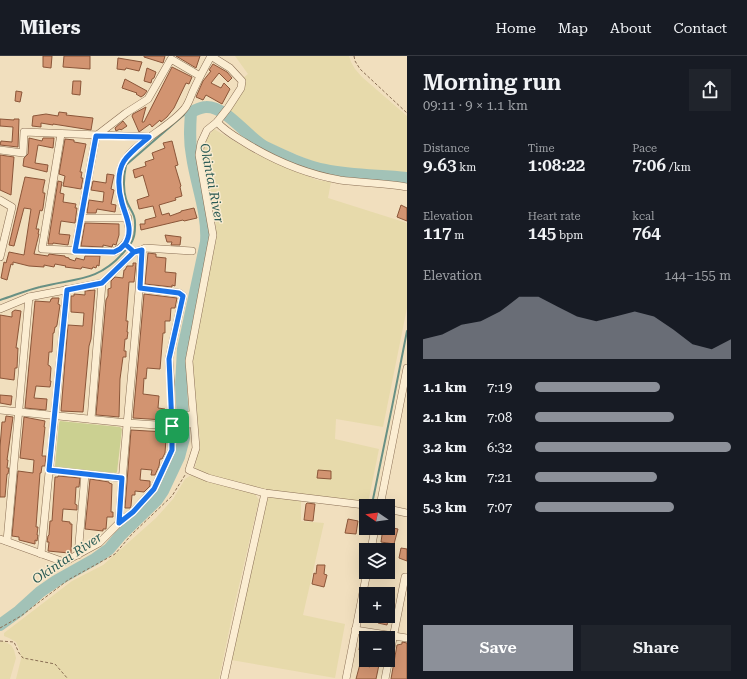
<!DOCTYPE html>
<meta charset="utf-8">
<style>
body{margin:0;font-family:"Roboto Serif",serif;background:#20242c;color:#f1f3f6;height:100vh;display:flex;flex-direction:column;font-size:15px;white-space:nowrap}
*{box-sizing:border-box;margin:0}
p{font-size:13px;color:#9ea1a6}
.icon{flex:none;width:22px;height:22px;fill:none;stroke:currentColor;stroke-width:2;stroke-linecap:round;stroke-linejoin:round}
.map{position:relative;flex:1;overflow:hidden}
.panel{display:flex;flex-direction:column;background:#171b24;width:340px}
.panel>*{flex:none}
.needle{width:26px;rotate:283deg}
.tools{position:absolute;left:359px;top:443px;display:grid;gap:8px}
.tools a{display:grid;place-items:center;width:36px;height:36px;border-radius:0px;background:#171b24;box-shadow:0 4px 16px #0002;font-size:20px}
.pin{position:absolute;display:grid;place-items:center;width:34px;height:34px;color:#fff;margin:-17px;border-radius:8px;box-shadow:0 2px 6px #0006}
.round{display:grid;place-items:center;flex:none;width:42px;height:42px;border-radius:0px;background:#20242c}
.overview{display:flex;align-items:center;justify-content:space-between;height:68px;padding:0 16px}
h1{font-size:22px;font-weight:600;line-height:30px}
.stats{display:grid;grid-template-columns:repeat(3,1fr);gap:6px;height:68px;padding:4px 16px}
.stats div{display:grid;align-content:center}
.stats b{font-size:17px;font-weight:600}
.stats small{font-size:11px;font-weight:400}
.stats p{font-size:11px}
.chart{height:112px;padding:8px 16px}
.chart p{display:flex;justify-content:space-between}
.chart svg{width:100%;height:72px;margin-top:4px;fill:#8c9099;opacity:.7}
.button{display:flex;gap:8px;margin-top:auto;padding:8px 16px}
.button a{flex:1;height:46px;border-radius:0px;background:#8c9099;color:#fff;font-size:16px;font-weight:600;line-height:46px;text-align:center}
.button a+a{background:#20242c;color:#f1f3f6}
ul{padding:0 16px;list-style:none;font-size:13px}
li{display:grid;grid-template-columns:64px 48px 1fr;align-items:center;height:30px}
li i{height:10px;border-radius:5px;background:#8c9099}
header{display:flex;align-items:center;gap:24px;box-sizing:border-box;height:56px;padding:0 20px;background:#171b24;border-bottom:1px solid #363941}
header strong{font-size:19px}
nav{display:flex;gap:22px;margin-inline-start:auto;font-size:14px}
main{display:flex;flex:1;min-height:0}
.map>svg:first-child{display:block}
.farmland{fill:#e7daab}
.green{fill:#cbd091}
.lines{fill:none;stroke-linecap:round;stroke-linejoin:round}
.stream{stroke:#689084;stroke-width:2}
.river{stroke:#a2c2b7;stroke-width:12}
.building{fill:#d29471;stroke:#8b5639}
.minor-casing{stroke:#8a6f55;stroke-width:8}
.path{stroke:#8a6f55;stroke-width:1;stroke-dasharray:3 2;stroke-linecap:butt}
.minor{stroke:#fbedd2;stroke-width:7}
.route-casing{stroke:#fff;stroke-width:8}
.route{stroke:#1a73e8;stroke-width:5}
.labels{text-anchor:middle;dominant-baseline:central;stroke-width:3;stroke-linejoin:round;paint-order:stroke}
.water-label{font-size:13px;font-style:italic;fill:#295a54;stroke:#f8eace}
</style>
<header>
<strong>Milers</strong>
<nav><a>Home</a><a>Map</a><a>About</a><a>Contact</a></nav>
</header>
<main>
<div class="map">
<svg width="407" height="623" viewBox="0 0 407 623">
<rect width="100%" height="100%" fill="#f1dfbe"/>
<g class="farmland">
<path d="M235,0H349L351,6L355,13L362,21L407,60V118L346,113L320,108L302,101L265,85L230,55L243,36L244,26L243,22L248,18Z"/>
<path d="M214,73L256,98L317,124L331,126L328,142L407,167V252L383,371L336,363L335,383L379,393L368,447L330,441L269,435L203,417L198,415L195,412L200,384L191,325L192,304L215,189L216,171L214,154L203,112L201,99L207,82Z"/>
<path d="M191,419L200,423L255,438L259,444L234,551L219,623H16L21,603L20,595L16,586L9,582L4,580V577L72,525L103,509L156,462L173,443L185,423Z"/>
<path d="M270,441L301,444V465L324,467L303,559L345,568L335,622L231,604L266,444Z"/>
<path d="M3,585L11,589L14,594L16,602L10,623H0V586Z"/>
</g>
<path class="green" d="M60,365L120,371L122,373L117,416L116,417L56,412L55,410L59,367Z"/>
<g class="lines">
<g class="stream">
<path d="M0,244C13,240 27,234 40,231C74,222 98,226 123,197C131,188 135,184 135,171C136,156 129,154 126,143C123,133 124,119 126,109L186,57L191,56"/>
<path d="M372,448L392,351L407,275"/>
</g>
<path class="river" d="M0,569L19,555L40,536L56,525L95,503L109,493L120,480L157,444L163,435L179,401L184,382L181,329L183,293L206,186C208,156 196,129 192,100C189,85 190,71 191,56C196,54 201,51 206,51C226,50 247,81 265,91C284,100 305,110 325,114C352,120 380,119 407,122"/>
</g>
<g class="building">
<path d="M43,0H52L51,12L43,11Z"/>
<path d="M64,0H90V13L63,11Z"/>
<path d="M144,0H165L163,7L144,1Z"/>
<path d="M176,0H200L196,12Z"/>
<path d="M118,2L142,6L139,15L126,12L125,14L117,13Z"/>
<path d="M213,8L227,16L232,22L228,26L219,17L211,27L221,32L224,27L230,33L222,48L206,39L203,44L196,41L203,25L211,15L209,14Z"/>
<path d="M172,11L192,21L189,28L186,27L174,52L167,61L161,66L160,64L152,71L150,68L139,76L132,60L133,58L146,51L142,66H144Z"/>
<path d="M147,12L156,16L154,22L152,23L151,27L144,25Z"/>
<path d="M125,23L147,35L144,39L141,41L136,38L137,37L122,32Z"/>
<path d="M73,25H81L80,39L72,38Z"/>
<path d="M16,35L22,36L20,46L15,45Z"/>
<path d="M59,56L67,57L66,59L93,62L91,74L53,68V69L41,67V71L32,70L33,60L46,58L58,60Z"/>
<path d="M0,63L14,64V63H19L18,91L0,89L1,85L12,86L13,71L0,70Z"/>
<path d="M123,65L127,70L121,74L120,73L116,75L115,72Z"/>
<path d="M29,82L42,85L43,82H54L53,92L38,89L35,107L48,109L47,116L23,110L24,102L28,98Z"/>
<path d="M65,83L74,84V86L86,88L80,116H82L81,122H83L81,133L63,130L65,120L59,118Z"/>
<path d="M172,85L178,109L175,110L181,130L180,131L182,140L175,142L176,144L159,149L162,159L169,157L170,160L181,156V155L194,152L197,162L184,165L183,164L141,174L140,168H145V164L156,161L153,150L139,153L137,144L149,140L143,119L135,122L133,114L146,110L145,106L154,103L152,97L165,92L163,87Z"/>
<path d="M0,99L14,101L11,139L0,134Z"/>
<path d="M107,118L114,119L111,133L114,134L111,148L116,149L115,156L97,153L96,157H87L89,144L103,146L104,136L91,134L93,125L106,127Z"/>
<path d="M25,121L45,124L43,133V137H45L43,152L42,155L40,154L36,173H39L38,178H39L34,198L48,200L49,198L56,199L65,200V201L69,202V203L75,205L76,202L84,204L85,200H100L99,210L97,209L96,212L93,211L92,213L82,211L81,213L65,211L66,210L55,208L54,211L44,209V211L29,210L13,206V209L11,208L7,224L1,222L4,206L6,207L9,196L24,199L31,153L24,152L14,190L9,189Z"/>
<path d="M58,125L62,126L60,137L64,138L63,146L76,148L75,152H77L75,167L61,165L59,178L70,179L68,189L53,187V188H48Z"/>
<path d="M401,149L407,152V165L397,161Z"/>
<path d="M85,167L119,168V179L116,189L113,188L112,191L103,189V191L81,190Z"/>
<path d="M165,179L181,181L180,189H171L172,186H167Z"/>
<path d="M148,197L156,198V201L166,202L165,216L176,217L175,230L172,229V231L145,228Z"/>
<path d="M133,207H136L135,217L134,226H129L126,265H128L127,276H128L127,283H125L124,295H126V301H123L120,323L119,361L97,359H96L106,244L108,240V233L111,232V225L115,221L123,222L124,214H125L127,210H133Z"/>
<path d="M95,234L91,283L89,290L83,356L61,355L68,269L83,270L84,257L71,256V240H74V238L85,239V235Z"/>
<path d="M144,238L177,242L175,252H171L170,265H165V277H163L160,313L147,312L146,323L144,322L143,338L159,340L158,352L165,353L164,364L133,362Z"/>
<path d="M52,242H59L58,248L60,249L57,269L56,271H55L54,277H53L52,296H49L48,309L50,310L51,312L50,325H51L50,331L36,330L34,342L47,343L46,354L25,352L35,245L50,246L51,243H52Z"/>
<path d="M15,254L21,255L16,292H18L17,312H15L14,324L0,322V259L12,261V256Z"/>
<path d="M0,339L12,340L11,349L0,347Z"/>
<path d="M6,360L13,361L7,404H8L7,412H9L8,418H7L5,441H0V391L2,366H5Z"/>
<path d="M24,361L45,365L44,371H45L42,400H46L45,410H42L41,417H40L36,471H38L37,479H38L37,485L35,484V488L19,484V481L12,480L18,415L33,417L34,404L20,402Z"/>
<path d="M131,374L165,376L164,383H166L165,397L162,403H160L159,410L155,419H151L152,414L141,413L140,424L150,425V430L144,436L135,435V439H132L131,450L130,452H125Z"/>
<path d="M318,414L331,415V423L317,422Z"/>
<path d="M58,420L80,422L79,431H76L75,448L77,449V454L63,453L62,465L70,466V468H72L71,497H69L48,495L49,486H47L48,480L49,479L50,465H52L55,421H58Z"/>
<path d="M90,423L109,426V427L112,428L111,456H113V461H107L106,473H103V475L85,473Z"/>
<path d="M307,447L315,448L313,465L304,464L306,448Z"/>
<path d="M348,463L358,465L356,478L345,477Z"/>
<path d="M388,471L398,473L394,488L381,486L383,472H388Z"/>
<path d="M401,492L407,493V505L399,502Z"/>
<path d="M317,509H325L324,518L327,519L324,531L312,528L314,517L316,518Z"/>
<path d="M379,560H389L387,569L378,567Z"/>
<path d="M361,581L366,582V595L359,594Z"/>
<path d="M402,586L407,587V623H391L397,589L402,588Z"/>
<path d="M372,604H380L376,623H356L360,608L370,611Z"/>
</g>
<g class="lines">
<defs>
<g id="minor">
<path d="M211,0L230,12L242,25L241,32L228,52L217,66L207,74L201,87L199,99L213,179L189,305L196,392L189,414L208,422L265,437L373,450"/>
<path d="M217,66C225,75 234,80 244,86C273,104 306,118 340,124C362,127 385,127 407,131"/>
<path d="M61,78L42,193L114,196C139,183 127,166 122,146C119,137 118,122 121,112C129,88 169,73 185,52C189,47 191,39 194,33C199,22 205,11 211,0"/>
<path d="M0,94L23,97L24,76L149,81"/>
<path d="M0,144L12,151L0,201"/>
<path d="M82,162H128"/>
<path d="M75,195L96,80L126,57L148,43L171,3L200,20"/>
<path d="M0,253L29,241L102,227L134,196L142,194L145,192L192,195"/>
<path d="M0,354L127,367L172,370L190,368L189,359"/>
<path d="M91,363L102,227"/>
<path d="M49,414L122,422"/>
<path d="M380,450L407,312"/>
<path d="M388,453L407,457"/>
<path d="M119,467C125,376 136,285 142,194"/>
<path d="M0,483L64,506L99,487L119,467L133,456L154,433L172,394L171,331L169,303L183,240L179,237L140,232"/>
<path d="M7,485L29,241"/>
<path d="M371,494L375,472"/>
<path d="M41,498L67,233"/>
<path d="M78,499L85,418"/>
<path d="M355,574L407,582"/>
<path d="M224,623L265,437"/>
<path d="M346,623L367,516"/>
<path d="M385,623L405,521H407"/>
</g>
</defs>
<use href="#minor" class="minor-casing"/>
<g class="path">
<path d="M354,0L355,5L360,13L407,57"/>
<path d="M0,572L21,560L68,524L115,498L132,478L172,440L185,419"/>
<path d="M0,585L14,586L19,597L23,602L55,608L68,623"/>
</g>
<use href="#minor" class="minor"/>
</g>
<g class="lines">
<defs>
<path id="route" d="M172,370L169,303L183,240L179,237L140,232L142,194L134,196L125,188C134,174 126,161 122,147C118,134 117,116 124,105C130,96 141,88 149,81L96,80L75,195L114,196L120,193L125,188L134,196L102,227L67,234L49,414L122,422L119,467L133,456L154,433L172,394V370"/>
</defs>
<use href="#route" class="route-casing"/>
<use href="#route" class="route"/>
</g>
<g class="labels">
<g class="water-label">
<text transform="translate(212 127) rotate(79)">Okintai River</text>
<text transform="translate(67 502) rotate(-34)">Okintai River</text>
</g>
</g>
</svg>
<div class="tools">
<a><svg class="needle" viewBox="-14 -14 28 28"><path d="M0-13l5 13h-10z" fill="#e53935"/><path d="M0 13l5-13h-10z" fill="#9ea1a6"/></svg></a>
<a><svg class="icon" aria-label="layers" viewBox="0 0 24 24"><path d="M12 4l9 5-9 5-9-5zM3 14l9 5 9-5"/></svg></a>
<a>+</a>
<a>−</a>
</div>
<div class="pin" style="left:172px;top:370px;background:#1e9e55"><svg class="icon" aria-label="arrive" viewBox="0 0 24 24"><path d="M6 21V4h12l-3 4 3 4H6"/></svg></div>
</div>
<section class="panel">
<div class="overview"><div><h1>Morning run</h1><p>09:11 · 9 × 1.1 km</p></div><a class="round"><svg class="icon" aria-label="share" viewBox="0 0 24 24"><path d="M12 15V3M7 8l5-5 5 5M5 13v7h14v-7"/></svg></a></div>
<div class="stats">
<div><p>Distance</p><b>9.63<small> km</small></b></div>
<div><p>Time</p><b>1:08:22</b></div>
<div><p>Pace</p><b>7:06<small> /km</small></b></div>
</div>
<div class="stats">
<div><p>Elevation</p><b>117<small> m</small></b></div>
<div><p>Heart rate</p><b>145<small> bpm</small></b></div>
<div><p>kcal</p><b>764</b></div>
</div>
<div class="chart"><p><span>Elevation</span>144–155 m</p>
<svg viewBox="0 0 160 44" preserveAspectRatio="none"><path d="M0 44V32L10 29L20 23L30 21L40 15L50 6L60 6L70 12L80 18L90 21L100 18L110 15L120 18L130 26L140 35L150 38L160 32V44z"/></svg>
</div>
<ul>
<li><b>1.1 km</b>7:19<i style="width:64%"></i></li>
<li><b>2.1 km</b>7:08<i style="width:71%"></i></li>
<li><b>3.2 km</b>6:32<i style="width:100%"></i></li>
<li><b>4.3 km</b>7:21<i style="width:62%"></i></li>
<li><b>5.3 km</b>7:07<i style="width:71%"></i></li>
</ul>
<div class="button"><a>Save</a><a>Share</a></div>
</section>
</main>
